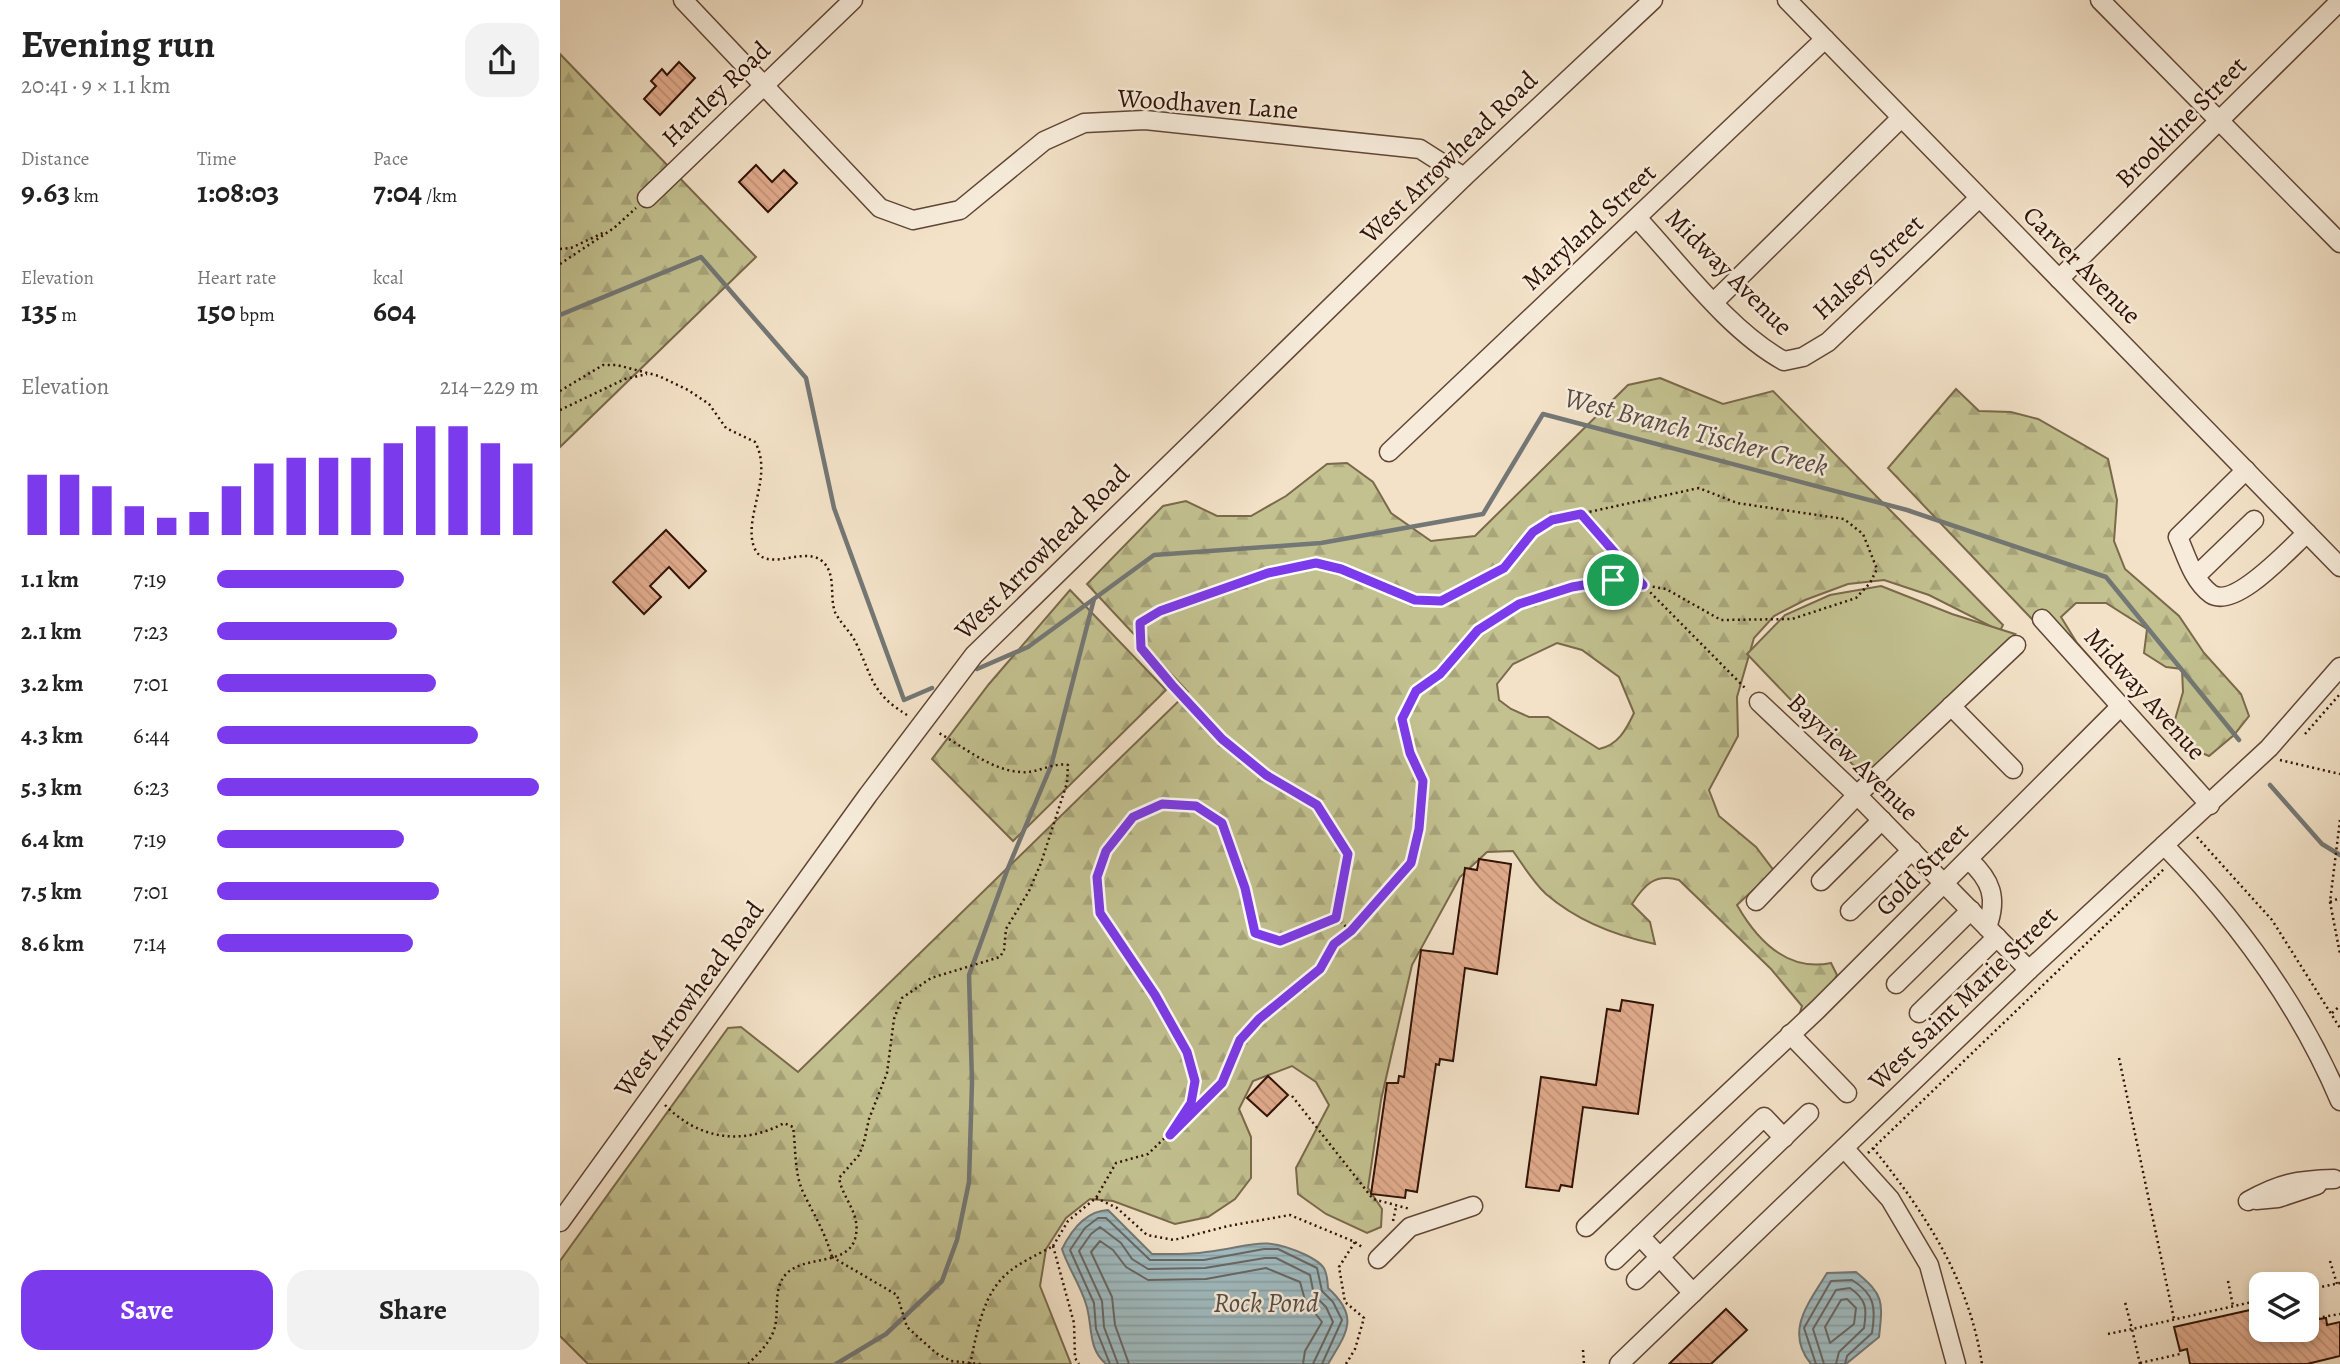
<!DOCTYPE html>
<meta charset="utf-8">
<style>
body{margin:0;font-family:Alegreya,serif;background:#f2f2f2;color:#222;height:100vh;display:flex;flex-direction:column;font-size:26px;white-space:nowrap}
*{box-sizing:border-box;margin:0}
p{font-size:23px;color:#767676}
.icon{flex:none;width:38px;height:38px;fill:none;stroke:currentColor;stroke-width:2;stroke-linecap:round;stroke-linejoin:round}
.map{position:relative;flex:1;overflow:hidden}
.panel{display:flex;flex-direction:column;background:#fff;width:560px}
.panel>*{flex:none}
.fabs{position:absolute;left:1689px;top:1272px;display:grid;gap:14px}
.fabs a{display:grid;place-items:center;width:70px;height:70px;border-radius:14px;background:#fff;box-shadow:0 4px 10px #0003;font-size:35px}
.pin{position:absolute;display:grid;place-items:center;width:60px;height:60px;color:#fff;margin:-30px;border:4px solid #fff;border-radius:50%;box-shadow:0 2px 7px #0007}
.round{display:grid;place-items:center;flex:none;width:74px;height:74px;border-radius:21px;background:#f2f2f2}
.headline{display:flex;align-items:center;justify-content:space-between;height:119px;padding:0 21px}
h1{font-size:38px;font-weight:700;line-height:52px}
.stats{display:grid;grid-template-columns:repeat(3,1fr);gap:10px;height:119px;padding:7px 21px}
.stats div{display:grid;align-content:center}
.stats b{font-size:30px;font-weight:700}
.stats small{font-size:19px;font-weight:400}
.stats p{font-size:19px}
.chart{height:196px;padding:14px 21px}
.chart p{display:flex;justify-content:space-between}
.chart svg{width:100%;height:126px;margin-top:7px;stroke:#7c3aed;stroke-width:6}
.primary-button{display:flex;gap:14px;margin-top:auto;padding:14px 21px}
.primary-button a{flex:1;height:80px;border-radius:21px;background:#7c3aed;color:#fff;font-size:28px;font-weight:700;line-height:80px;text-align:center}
.primary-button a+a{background:#f2f2f2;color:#222}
ul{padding:0 21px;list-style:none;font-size:23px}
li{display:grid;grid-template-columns:112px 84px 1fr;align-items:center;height:52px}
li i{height:18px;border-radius:9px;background:#7c3aed}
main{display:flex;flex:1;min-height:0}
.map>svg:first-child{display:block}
.forest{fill:url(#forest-firs);stroke:#7a694a;stroke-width:2;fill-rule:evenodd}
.garden{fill:#c3c190;stroke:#7a694a;stroke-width:2}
.water{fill:url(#water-rules);stroke:#737775;stroke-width:2}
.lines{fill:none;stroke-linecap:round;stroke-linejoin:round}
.shore{stroke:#686662;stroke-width:2}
.stream{stroke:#737775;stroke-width:4.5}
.building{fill:url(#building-back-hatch);stroke:#301105;stroke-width:2}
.minor-casing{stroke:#614536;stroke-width:21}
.path{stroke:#301105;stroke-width:2.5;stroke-dasharray:2 3.5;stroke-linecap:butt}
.minor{stroke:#f7ecdb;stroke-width:18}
.route-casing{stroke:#fff;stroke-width:14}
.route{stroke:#7c3aed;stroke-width:9}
.labels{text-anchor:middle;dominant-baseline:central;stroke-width:5;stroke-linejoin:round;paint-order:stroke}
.street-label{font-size:26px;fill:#301105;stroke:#f7ecdb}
.water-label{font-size:28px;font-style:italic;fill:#574c46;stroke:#f7ecdb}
</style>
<main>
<section class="panel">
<div class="headline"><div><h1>Evening run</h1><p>20:41 · 9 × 1.1 km</p></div><a class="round"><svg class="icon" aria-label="share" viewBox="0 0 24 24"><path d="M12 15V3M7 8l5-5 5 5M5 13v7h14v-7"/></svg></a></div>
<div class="stats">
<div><p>Distance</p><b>9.63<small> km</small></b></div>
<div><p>Time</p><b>1:08:03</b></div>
<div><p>Pace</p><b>7:04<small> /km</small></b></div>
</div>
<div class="stats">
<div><p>Elevation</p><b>135<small> m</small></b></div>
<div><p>Heart rate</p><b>150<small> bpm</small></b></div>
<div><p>kcal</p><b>604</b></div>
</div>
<div class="chart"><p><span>Elevation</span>214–229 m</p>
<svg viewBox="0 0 160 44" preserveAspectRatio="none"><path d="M5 44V23M15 44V23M25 44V27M35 44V34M45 44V38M55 44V36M65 44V27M75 44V19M85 44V17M95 44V17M105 44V17M115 44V12M125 44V6M135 44V6M145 44V12M155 44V19"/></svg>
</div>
<ul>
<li><b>1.1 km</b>7:19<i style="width:58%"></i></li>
<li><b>2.1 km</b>7:23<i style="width:56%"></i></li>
<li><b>3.2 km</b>7:01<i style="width:68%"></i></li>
<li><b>4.3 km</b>6:44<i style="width:81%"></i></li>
<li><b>5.3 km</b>6:23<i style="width:100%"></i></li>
<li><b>6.4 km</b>7:19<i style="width:58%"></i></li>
<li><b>7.5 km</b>7:01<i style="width:69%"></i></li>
<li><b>8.6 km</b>7:14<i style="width:61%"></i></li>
</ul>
<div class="primary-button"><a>Save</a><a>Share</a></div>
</section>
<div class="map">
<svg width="1780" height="1364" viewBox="0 0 1780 1364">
<defs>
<pattern id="forest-firs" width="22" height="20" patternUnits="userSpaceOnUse" patternTransform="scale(1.75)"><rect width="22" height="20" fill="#c3c190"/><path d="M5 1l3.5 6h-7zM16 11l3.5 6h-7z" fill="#a8a57b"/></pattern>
<pattern id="water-rules" width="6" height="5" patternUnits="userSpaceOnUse" patternTransform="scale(1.75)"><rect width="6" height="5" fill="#a0bbc0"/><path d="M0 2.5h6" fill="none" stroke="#8aa0a4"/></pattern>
<pattern id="building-back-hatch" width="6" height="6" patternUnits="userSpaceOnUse" patternTransform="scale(1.75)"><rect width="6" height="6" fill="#e2ac8e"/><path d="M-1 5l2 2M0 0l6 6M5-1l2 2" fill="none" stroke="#c29379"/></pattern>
</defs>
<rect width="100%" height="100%" fill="#f3e2c8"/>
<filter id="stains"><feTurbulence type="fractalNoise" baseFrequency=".00286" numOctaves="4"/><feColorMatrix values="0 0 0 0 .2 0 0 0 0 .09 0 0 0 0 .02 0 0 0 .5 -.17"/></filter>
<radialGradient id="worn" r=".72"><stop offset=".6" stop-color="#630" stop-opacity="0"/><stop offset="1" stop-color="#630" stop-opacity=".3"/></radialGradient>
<g class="forest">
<path d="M0,54L196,257L0,447Z"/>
<path d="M1100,378L1163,404L1213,391L1443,625L1440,631L1369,595L1324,580L1288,584L1245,600L1214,616L1194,638L1177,697L1178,736L1149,790L1159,816L1196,847L1214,871L1177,905C1197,940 1227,972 1271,963L1277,975L1269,991L1239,1016L1242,1006L1211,969L1119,880C1095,873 1084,885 1072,904L1090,922L1095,944C1057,936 1016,920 986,894C973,882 963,865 953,851L927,852L900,877L852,965L821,1100L808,1188L822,1209L821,1227L807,1233L766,1214L738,1194L736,1168L769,1105L756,1082L732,1066L693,1081L679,1109L691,1137V1178L675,1199L648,1217L615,1224L553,1201L530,1199L506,1218L486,1249L480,1286L511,1364H28L0,1336V1261L168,1028L181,1027L238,1072L628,692L527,584L603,506L626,501L657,516H691L726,496L767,464L787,463L813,482L831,513L871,541L915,536L1068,385ZM997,643L1022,650L1059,677L1074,713C1066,730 1058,745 1039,749L988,717H969L951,709L939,700L937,684L953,664Z"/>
<path d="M1396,389L1419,411L1451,412L1478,419L1548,459L1557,500L1554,541L1565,569L1619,616L1644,653L1681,694L1689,716L1674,735L1649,756L1630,748L1614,723L1623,692L1622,669L1606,667L1584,653L1587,629L1546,603H1516L1501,617L1517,643L1555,686L1550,701L1328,468Z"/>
<path d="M510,590L606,690L453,841L372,759L429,684Z"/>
</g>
<path class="garden" d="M1321,586L1392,614L1455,634L1311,770H1298L1187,654L1225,615L1270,595Z"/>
<g class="water">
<path d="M548,1210L592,1254C610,1254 629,1255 646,1252C692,1247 701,1234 746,1255C764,1264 767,1268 768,1288C800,1317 787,1332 768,1364H546C527,1348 533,1325 526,1304C520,1284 508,1268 502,1249C512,1229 526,1211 548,1210Z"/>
<path d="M1296,1272C1324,1295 1323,1301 1319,1337L1286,1364H1251C1224,1331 1249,1303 1267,1273Z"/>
</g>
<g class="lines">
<g class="shore">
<path d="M1287,1299L1296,1308L1294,1324L1270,1343L1265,1327L1281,1300Z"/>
<path d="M550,1364L536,1329L534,1303L510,1250L525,1228L538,1218H546L590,1260H644L704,1249H718L757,1268L762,1291L773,1302L782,1320L762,1364"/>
<path d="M558,1364L544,1327L542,1301L519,1251L531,1234L540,1227L561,1243L572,1259L588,1269L645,1268L705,1258H716L750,1275L754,1295L766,1307L773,1322L753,1364"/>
<path d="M569,1364L555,1325L552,1297L531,1252L540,1241L553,1250L566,1267L588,1280L646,1279L706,1268L740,1282L745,1300L762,1322L745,1351L743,1364"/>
<path d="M1256,1364L1244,1328L1271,1281L1292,1280C1315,1294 1316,1308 1312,1333L1287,1356L1285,1364"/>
<path d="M1264,1364L1253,1329L1276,1290L1290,1288C1307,1300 1307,1309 1304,1328L1279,1352L1276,1364"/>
</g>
<g class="stream">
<path d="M0,315L141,257L246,378L274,508L344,700L372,688"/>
<path d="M417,669L468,647L594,555L761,543L923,514L983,414L1347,510L1546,577L1679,740"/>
<path d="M1710,785L1762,844L1780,855"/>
<path d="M276,1364L326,1334L382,1281L397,1240L409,1182L412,1082L409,975L448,868L491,766L534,599"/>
</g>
</g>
<g class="building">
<path d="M119,62L135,78L100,115L84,99L96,86L91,81L102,69L107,75Z"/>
<path d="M196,165L212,182L224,170L237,183L208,212L179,182Z"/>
<path d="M106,530L146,571L129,588L109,567L90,586L101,597L84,614L53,582Z"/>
<path d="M919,859L951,864L937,974L905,968L893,1061L880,1059L879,1065L876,1064L857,1192L846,1190L845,1198L811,1194L827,1083H838L839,1076L844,1077L861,950L893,954L905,868L917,870Z"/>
<path d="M1062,1000L1093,1005L1078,1114L1023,1107L1012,1187L1001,1185L999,1191L966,1187L981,1077L1036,1085L1047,1009L1060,1011Z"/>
<path d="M708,1076L728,1095L707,1116L687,1098Z"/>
<path d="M1166,1309L1187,1330L1151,1364H1109Z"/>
<path d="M1690,1310L1695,1333L1746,1330V1321L1766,1318L1767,1325L1780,1322V1356L1747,1364H1630L1627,1349L1620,1351L1614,1327Z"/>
</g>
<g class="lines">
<defs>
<g id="minor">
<path d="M123,0L320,208L353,220L400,210L484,141L524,123L585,120L860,149L904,177"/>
<path d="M1227,0L1780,567"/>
<path d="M1540,0L1780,243"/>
<path d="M87,198L293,0"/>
<path d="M1077,218C1120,264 1169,331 1224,361L1243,357L1268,342L1419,198"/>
<path d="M1499,279L1780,1"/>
<path d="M1154,302L1341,118"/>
<path d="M829,452L1265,39"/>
<path d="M1686,470L1618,537C1626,555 1633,581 1651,594C1675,610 1729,549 1747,533"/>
<path d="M1636,576L1694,520"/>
<path d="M1482,619L1650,805"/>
<path d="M1199,702L1297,795L1469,970"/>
<path d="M1391,706L1453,769"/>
<path d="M1604,845C1677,920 1739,1004 1780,1101"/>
<path d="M1409,860C1431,880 1438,898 1427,927"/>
<path d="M1261,881L1322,820"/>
<path d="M1196,901L1297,795L1456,645"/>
<path d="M1290,911L1352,850"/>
<path d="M1336,984L1411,910"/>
<path d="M1359,1013L1437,937"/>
<path d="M1230,1034L1287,1093"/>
<path d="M1284,1148L1330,1199L1369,1265L1396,1364"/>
<path d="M1696,1200L1718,1198L1757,1185"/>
<path d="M1688,1201C1720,1183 1737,1180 1774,1179"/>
<path d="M0,1222L308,795L414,655L904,177L1093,0"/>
<path d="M1026,1227L1258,1009L1561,706"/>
<path d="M1080,1236L1133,1293"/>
<path d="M818,1259L850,1227L913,1206"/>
<path d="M1055,1260L1204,1117L1224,1138"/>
<path d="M1076,1280L1249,1113"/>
<path d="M1059,1364L1469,970L1709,748L1780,667"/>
</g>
</defs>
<use href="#minor" class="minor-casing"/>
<g class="path">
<path d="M0,249L11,248L45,232"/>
<path d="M0,264L54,228L76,208"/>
<path d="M0,391L43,365H57L99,376L128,390L149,404L166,428L195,442C214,476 183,517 194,547C205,575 243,545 262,561C277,574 269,596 275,612C280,623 291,632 296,643C313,678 311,693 347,715"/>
<path d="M0,410L65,379L87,374"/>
<path d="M1021,514L1083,585L1187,690"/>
<path d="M1745,734L1780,694"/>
<path d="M1720,760L1780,774"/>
<path d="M1780,820L1770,902L1780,954"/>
<path d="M1637,837L1712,920L1780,1028"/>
<path d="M1770,902L1780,898"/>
<path d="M776,918L791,931"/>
<path d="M1772,1013L1780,1006"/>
<path d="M1559,1058L1614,1319"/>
<path d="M732,1096L813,1199L850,1209"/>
<path d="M105,1105C138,1139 182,1146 224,1123L233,1127C236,1148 234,1172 243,1192C254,1215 265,1232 272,1257"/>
<path d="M1313,1148C1366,1214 1409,1280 1422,1364"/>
<path d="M1308,1153L1604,869"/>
<path d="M536,1198L557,1208L587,1235L614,1240L668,1226L730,1215L795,1242L779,1267L785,1302L804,1318L795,1349L786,1364"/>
<path d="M833,1221L836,1207"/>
<path d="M795,1242L802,1247"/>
<path d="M493,1246L508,1221L536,1198L556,1163L588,1154L662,1083L680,1040L699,1019L760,969L774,944L791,931L851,863L859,829L863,781L850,753L842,718L856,691L880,674L918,630L959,604L1011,587L1053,580L1106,589L1161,620L1232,619L1296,598L1310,583L1317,569L1303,534L1284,519L1177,503L1139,488L992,520C969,535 962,553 943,568C927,581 902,595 882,600C838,611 799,563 756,563C720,563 612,605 580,623L581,648L612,685L662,739L706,775L757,805L788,854L776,918L720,941L695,933L685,888L662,823L636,806L602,804L573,817L546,851L537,877L540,913L595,995L627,1053L634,1081L631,1103L610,1135"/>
<path d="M493,1246L514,1323L515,1358L519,1364"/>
<path d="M272,1257L337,1295L347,1327L376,1353L391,1361L421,1364"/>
<path d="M1770,1261L1777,1284"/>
<path d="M1668,1281L1673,1306"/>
<path d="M1751,1289L1758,1318"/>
<path d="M1746,1290L1780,1283"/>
<path d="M1752,1319L1780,1314"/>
<path d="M1548,1334L1572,1329L1565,1302"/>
<path d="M1023,1350L1024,1364"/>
<path d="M1580,1363L1620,1354"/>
<path d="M188,1364C198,1354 209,1344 214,1330C220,1312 212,1290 226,1274C244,1255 287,1266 295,1239C302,1214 283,1200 279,1178L299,1155L304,1142L309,1119L327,1073L334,1019L342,998L371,978L440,957L444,950L446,929L469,891L481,863L507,783L508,765C492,762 477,774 460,772C430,770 403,746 377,732"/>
<path d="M410,1364C416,1338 421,1303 439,1282C452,1265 476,1256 493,1246"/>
<path d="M1580,1364L1572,1329L1701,1300"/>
</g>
<use href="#minor" class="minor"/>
</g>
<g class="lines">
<defs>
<path id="route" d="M1021,514L1083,585L1053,580L1012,587L959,604L918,630L880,674L856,691L842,719L850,753L863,781L859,829L851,863L791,931L774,944L760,969L699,1019L680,1040L662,1083L610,1135L631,1103L635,1081L627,1052L595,995L540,913L537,877L546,851L573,817L602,804L636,806L662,823L685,888L695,933L720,941L776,918L788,854L757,805L706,775L662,739L612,685L581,648L580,623L600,611L708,573L756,563L781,569L855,600L881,601L944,568L973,532L992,520Z"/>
</defs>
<use href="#route" class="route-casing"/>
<use href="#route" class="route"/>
</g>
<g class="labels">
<g class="street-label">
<text transform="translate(156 94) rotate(-44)">Hartley Road</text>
<text transform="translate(648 104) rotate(4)">Woodhaven Lane</text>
<text transform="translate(1621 122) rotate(-45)">Brookline Street</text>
<text transform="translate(889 157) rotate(-44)">West Arrowhead Road</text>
<text transform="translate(1029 227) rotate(-43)">Maryland Street</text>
<text transform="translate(1522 265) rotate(45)">Carver Avenue</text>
<text transform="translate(1308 267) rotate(-43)">Halsey Street</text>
<text transform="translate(1169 272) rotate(45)">Midway Avenue</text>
<text transform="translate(482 552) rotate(-45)">West Arrowhead Road</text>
<text transform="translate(1585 694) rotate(48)">Midway Avenue</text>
<text transform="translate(1293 757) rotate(44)">Bayview Avenue</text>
<text transform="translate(1362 869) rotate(-45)">Gold Street</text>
<text transform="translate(1403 998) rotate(-44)">West Saint Marie Street</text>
<text transform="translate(129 999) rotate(-54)">West Arrowhead Road</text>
</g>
<g class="water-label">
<text transform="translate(1136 432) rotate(15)">West Branch Tischer Creek</text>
<text x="706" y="1303">Rock Pond</text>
</g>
</g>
<rect width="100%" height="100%" filter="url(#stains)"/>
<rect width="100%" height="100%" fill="url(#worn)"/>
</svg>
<div class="fabs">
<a><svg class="icon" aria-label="layers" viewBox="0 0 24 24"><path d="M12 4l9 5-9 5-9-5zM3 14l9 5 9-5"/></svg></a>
</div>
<div class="pin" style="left:1053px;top:580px;background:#1e9e55"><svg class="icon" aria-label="arrive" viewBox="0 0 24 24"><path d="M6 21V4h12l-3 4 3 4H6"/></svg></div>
</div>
</main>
